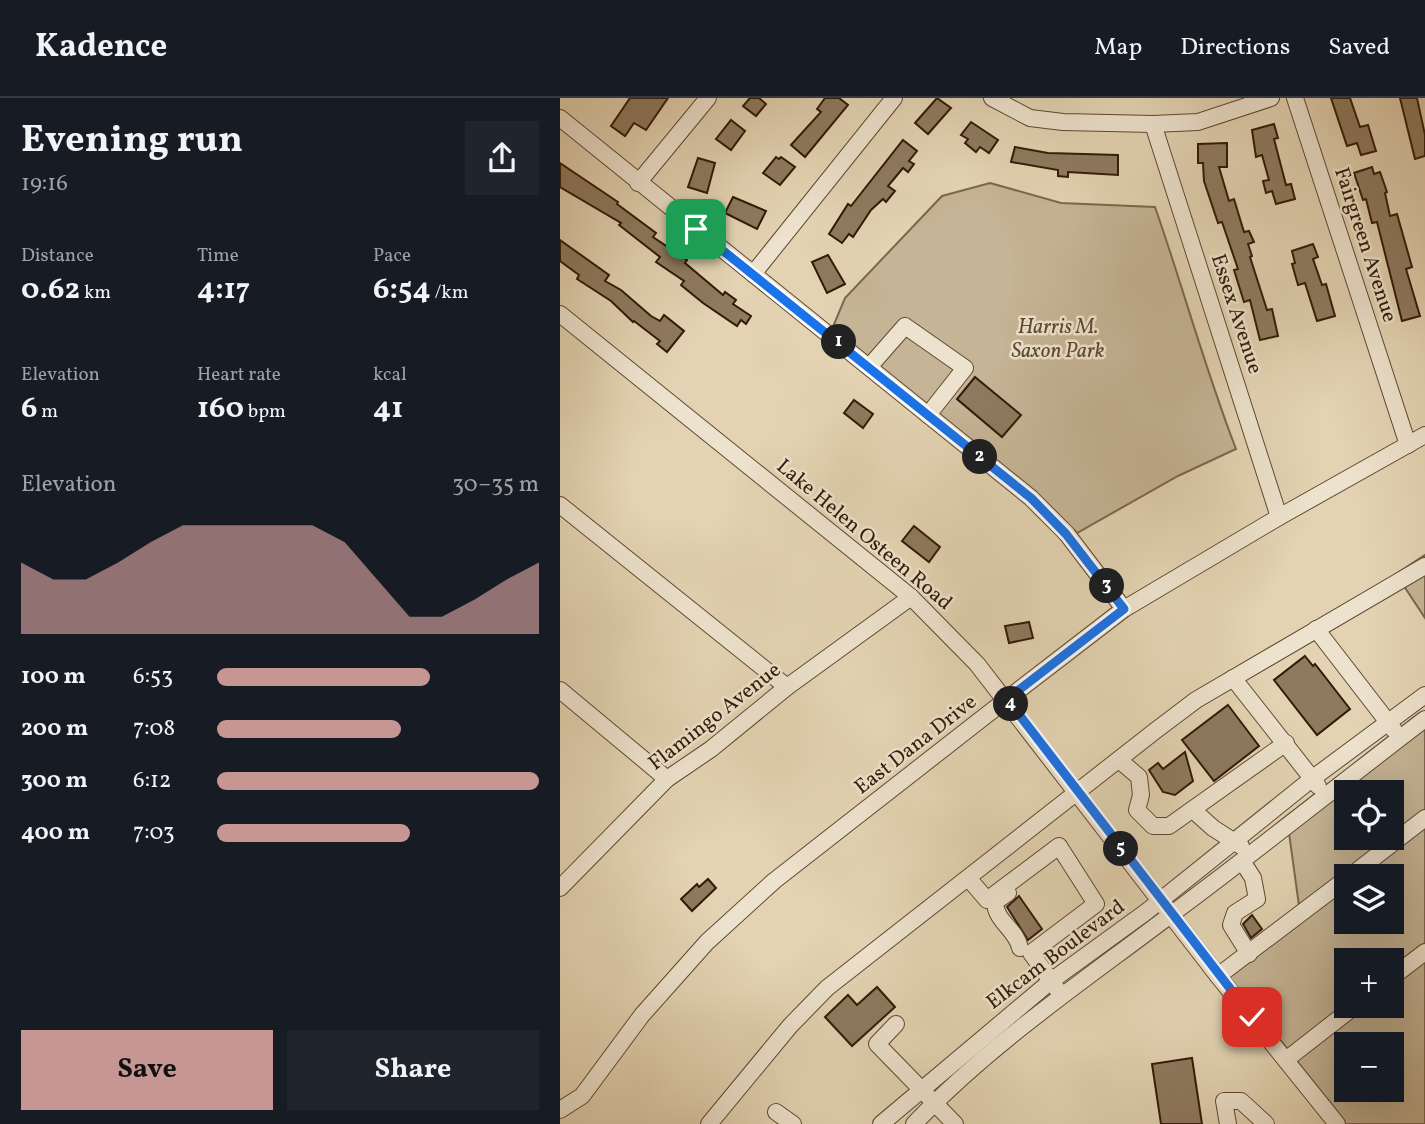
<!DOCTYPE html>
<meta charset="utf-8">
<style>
body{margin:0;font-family:Vollkorn,serif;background:#20242c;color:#f1f3f6;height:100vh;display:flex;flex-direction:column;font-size:26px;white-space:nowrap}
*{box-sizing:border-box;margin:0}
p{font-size:23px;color:#9ea1a6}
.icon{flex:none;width:38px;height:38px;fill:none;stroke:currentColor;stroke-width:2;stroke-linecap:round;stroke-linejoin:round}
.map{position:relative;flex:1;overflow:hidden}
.details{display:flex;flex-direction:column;background:#171b24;width:560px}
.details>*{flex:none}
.fabs{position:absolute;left:774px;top:682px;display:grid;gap:14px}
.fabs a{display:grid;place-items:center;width:70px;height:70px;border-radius:0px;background:#171b24;box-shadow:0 7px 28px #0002;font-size:35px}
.pin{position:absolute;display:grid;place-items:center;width:60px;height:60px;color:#fff;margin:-30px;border-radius:14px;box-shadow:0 4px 10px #0006}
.km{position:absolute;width:35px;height:35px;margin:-18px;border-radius:50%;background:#222;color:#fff;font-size:19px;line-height:35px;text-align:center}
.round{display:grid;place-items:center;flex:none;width:74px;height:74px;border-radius:0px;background:#20242c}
.head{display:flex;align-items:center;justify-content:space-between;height:119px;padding:0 21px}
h1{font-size:38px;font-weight:700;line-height:52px}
.metrics{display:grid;grid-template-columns:repeat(3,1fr);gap:10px;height:119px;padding:7px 21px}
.metrics div{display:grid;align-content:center}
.metrics b{font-size:30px;font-weight:700}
.metrics small{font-size:19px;font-weight:400}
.metrics p{font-size:19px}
.chart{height:196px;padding:14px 21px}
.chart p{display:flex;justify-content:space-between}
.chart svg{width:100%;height:126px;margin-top:7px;fill:#c59692;opacity:.7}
.action{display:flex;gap:14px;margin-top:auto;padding:14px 21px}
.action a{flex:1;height:80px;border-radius:0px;background:#c59692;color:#111;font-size:28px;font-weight:700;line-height:80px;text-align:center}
.action a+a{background:#20242c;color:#f1f3f6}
ul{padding:0 21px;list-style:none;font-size:23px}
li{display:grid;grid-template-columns:112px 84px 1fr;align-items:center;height:52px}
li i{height:18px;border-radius:9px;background:#c59692}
header{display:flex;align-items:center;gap:42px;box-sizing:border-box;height:98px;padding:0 35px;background:#171b24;border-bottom:2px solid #363941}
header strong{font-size:33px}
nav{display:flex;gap:38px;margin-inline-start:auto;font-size:24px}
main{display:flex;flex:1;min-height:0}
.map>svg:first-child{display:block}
.green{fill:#c5b495;stroke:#7b674e;stroke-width:2;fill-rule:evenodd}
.building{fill:#8e7a5f;stroke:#311a06;stroke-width:2}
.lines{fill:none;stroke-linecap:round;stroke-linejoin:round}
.minor-casing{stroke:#5e4831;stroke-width:18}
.minor{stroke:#ede2cd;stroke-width:16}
.route-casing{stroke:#fff;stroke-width:14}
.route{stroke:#1a73e8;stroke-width:9}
.labels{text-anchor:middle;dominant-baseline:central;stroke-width:5;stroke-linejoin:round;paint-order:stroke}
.street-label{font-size:21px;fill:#311a06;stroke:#ede2cd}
.park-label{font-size:21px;font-style:italic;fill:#5d4831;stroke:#ede2cd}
</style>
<header>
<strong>Kadence</strong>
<nav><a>Map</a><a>Directions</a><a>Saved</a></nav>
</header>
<main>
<section class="details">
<div class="head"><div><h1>Evening run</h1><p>19:16</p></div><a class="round"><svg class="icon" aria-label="share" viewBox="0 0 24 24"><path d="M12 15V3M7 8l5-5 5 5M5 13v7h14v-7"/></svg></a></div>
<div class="metrics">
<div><p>Distance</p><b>0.62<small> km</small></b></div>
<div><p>Time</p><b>4:17</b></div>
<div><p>Pace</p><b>6:54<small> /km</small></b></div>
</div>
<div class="metrics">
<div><p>Elevation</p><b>6<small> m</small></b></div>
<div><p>Heart rate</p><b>160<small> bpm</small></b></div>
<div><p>kcal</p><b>41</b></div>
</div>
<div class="chart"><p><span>Elevation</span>30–35 m</p>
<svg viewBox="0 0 160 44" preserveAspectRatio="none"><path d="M0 44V19L10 25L20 25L30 19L40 12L50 6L60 6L70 6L80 6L90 6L100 12L110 25L120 38L130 38L140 32L150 25L160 19V44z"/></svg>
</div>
<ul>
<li><b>100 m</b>6:53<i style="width:66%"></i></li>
<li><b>200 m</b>7:08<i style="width:57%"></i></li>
<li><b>300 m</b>6:12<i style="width:100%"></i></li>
<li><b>400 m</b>7:03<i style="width:60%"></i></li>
</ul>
<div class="action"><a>Save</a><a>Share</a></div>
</section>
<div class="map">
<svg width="865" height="1026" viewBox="0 0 865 1026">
<rect width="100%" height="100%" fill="#e3d3b2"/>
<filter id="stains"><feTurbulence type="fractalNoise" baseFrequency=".00286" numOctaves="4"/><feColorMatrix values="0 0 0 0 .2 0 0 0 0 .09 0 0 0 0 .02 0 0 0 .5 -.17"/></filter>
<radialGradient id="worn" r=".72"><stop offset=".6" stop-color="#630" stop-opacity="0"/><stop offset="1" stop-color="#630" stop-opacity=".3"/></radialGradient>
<g class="green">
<path d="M430,85L501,105L595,109C623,189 645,271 676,351L618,378L517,435L447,374L272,231L285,200L382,98Z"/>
<path d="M865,457V520L836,476Z"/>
<path d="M865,629V845L831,871V863H786V907L728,952L664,875L740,815L729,735ZM786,695H831V740H786ZM786,779H831V824H786Z"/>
<path d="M865,863V1026H785L736,962L806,908H831V888ZM786,947H831V992H786Z"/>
</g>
<g class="building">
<path d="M70,0H108L86,32L74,25L65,38L51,28Z"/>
<path d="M190,0H199L206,6L196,18L183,8Z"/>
<path d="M265,0H279L288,7L245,59L231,47L261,14L257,11Z"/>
<path d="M377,0L391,10L368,36L355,25Z"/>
<path d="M771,0H790L800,29L808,27L816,53L801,57L797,45L787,48Z"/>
<path d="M840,0H857L865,37V58L855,61Z"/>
<path d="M171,22L185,33L171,52L156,41Z"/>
<path d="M411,24L438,42L429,55L420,49L416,54L405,45L408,41L401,37Z"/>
<path d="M714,26L718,40L714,41L726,87L731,86L735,101L716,106L712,93L706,95L703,83L709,82L702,57L696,59L692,32Z"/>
<path d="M343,42L357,53L349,63L354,66L348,74L343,70L328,88L335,93L326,104L323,101L311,112L293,139L289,136L282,145L269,136L288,106L291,108Z"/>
<path d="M667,45V69H659L669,103L674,101L684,134L689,133L694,144L688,146L692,158L690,159L707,212L712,211L718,238L700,242L690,202L684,204L674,172L678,171L662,124L658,125L644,83L643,65H638V46Z"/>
<path d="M455,49L488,55L558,57V77L508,74V79L498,78V72L451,64Z"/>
<path d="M216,59L219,61L221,59L235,69L220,87L203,75Z"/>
<path d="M138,60L155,65L147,95L128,89Z"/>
<path d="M0,65L58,104L57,106L96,135L93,139L127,162L125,165L163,197L165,194L176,202L173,206L191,218L186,226L181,222L177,228L143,205L121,187L124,183L96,164L100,159L59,127L61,125L0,89Z"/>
<path d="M812,69L814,76L820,74L827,94L825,95L830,118L837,116L852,169L846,171L860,218L842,223L817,124L812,125L806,101L803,102L794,75Z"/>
<path d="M173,99L206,113L197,131L165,115Z"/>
<path d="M0,142L49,177L45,183L61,192L91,218L100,223L104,217L124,233L107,254L97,246L100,243L74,223L73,224L51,203L17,181L19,177L0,163Z"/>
<path d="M753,146L758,159L753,161L762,187L766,186L775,218L757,223L745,185L738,187L732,166L735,165L732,153Z"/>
<path d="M268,157L285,186L267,195L252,164Z"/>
<path d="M415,279L461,317L442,339L397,301Z"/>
<path d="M294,302L313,316L303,330L284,315Z"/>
<path d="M354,428L380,449L369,464L342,443Z"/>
<path d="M469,524L473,540L449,545L445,528Z"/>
<path d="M745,558L753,568L755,566L790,611L757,637L714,582Z"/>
<path d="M668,607L699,648L654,683L622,642Z"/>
<path d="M625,654L633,683L615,697L603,694L589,672L598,665L603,671Z"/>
<path d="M148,781L156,790L132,813L121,801L137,786L139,789Z"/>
<path d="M459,798L482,831L468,842L447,809Z"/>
<path d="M692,817L702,831L691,840L683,826Z"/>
<path d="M317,889L335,909L292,948L265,919L288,897L297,907Z"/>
<path d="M632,960L642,1026H601L592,966Z"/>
</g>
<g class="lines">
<defs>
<g id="minor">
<path d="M432,0L470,20L503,24L593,26L638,24L711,0"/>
<path d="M735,0L848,347"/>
<path d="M0,20L471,400L507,436L564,511"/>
<path d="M593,26L719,419"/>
<path d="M78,85L148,0"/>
<path d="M193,176L334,0"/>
<path d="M0,216L351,499L417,566L658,878L777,1026"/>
<path d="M309,269L345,228L405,270L368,317"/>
<path d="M0,407L227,589"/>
<path d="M756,531L834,632"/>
<path d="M673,580L758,688"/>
<path d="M0,592L107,681"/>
<path d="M559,662L579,679L581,697L577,712L593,728H609L726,645"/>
<path d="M633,712L653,730L681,748"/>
<path d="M682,763L693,780L697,801L675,815L671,827L689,856"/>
<path d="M789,779L865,720"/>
<path d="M409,781L427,802L499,748L536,806L471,855L497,891"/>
<path d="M0,790L107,681L151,651L227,589L351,499"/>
<path d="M448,795L435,804C435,823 457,832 460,850"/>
<path d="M658,878L786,781"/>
<path d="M831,880L865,854"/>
<path d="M336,926L317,946L395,1026"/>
<path d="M727,961L795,908"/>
<path d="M0,1012L22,998L82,917L147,844L214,783L447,601L564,511L719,419L865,337"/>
<path d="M216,1014L233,1026"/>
<path d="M149,1026L230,928L267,890L595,633L636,602L865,468"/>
<path d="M321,1026L491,883L586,814L753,680L865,597"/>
<path d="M354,1026C431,945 525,882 613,815C698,752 781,685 865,621"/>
<path d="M668,1026L664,1003H681L706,1026"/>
</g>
</defs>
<use href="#minor" class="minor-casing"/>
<use href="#minor" class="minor"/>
</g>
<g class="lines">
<defs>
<path id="route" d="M136,131L471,400L506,436L564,511L447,601L692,919"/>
</defs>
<use href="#route" class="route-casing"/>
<use href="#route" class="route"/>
</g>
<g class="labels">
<g class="street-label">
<text transform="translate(805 147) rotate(72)">Fairgreen Avenue</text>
<text transform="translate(676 216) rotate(72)">Essex Avenue</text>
<text transform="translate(304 437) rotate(40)">Lake Helen Osteen Road</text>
<text transform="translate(155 619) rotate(-38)">Flamingo Avenue</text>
<text transform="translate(356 647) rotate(-38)">East Dana Drive</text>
<text transform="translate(496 857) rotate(-37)">Elkcam Boulevard</text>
</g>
<g class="park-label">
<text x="498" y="229">Harris M.<tspan x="498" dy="24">Saxon Park</tspan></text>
</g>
</g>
<rect width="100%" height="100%" filter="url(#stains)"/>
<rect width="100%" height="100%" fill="url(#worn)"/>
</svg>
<div class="fabs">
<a><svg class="icon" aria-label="locate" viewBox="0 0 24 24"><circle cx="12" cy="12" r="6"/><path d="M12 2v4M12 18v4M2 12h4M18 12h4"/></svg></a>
<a><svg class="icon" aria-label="layers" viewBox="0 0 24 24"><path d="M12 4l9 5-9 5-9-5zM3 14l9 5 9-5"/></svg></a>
<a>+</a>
<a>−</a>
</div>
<div class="pin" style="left:136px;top:131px;background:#1e9e55"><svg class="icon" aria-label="arrive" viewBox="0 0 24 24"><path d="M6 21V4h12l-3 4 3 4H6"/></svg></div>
<div class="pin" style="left:692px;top:919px;background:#d93025"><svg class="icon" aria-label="check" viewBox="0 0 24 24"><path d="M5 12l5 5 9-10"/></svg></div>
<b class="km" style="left:279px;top:244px">1</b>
<b class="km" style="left:420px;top:359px">2</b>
<b class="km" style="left:547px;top:488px">3</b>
<b class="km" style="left:451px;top:606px">4</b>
<b class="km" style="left:561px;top:751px">5</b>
</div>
</main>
